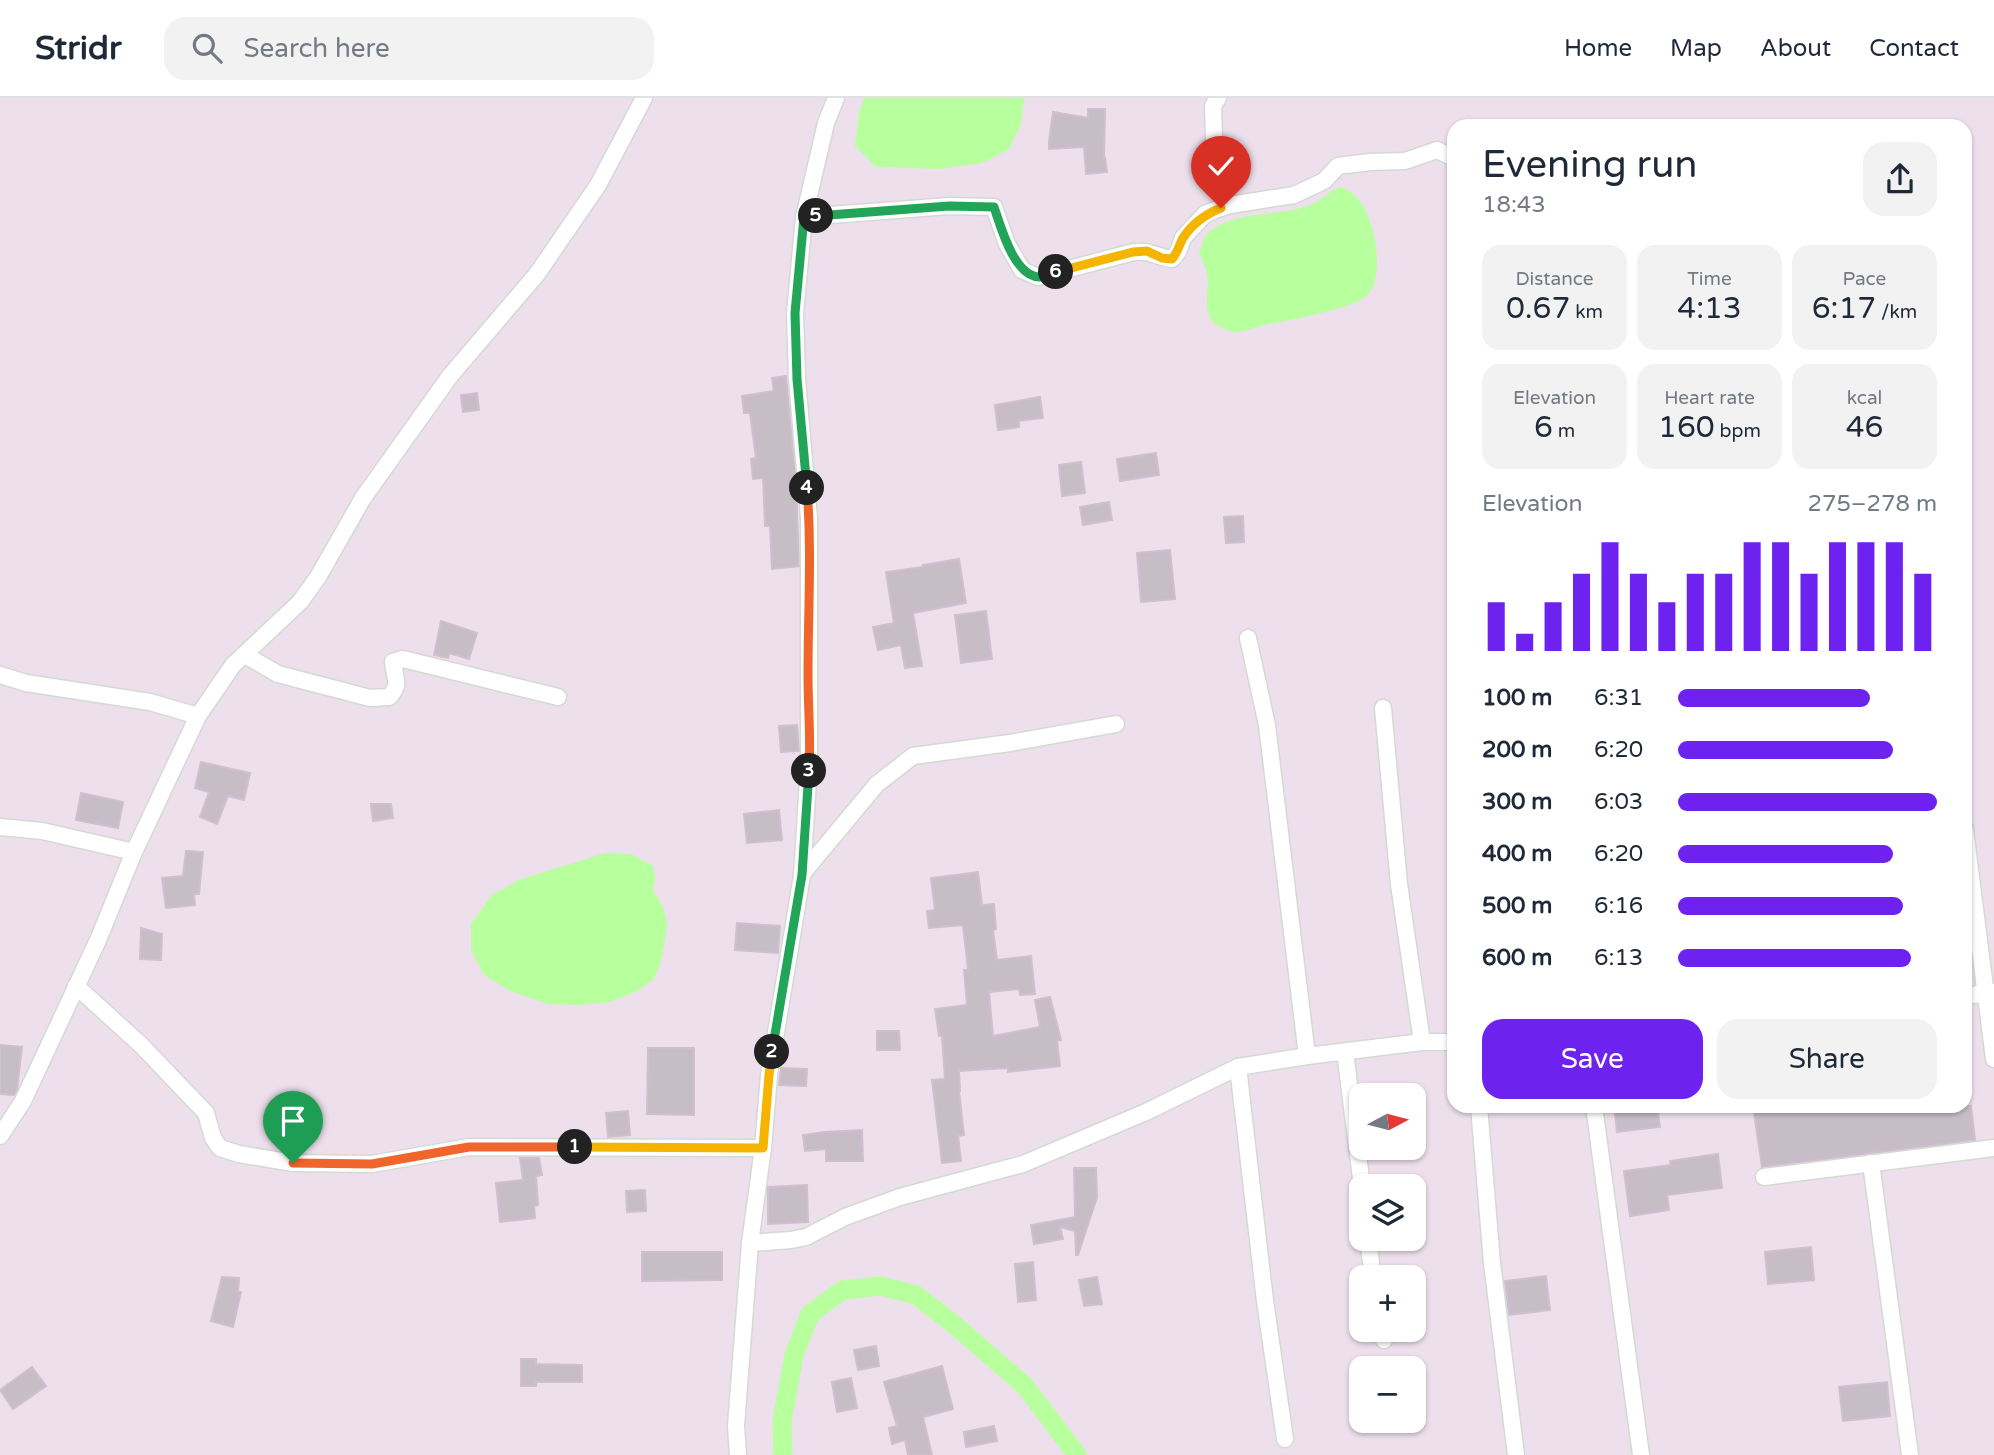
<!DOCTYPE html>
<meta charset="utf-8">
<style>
body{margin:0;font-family:"Varela Round",sans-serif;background:#f2f2f3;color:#1f2937;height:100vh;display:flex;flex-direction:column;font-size:26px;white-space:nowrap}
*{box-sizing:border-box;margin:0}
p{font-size:23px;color:#747a83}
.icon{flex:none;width:38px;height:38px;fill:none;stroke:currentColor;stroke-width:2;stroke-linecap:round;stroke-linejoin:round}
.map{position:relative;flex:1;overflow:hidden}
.drawer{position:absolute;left:1447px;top:21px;width:525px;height:994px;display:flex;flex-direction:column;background:#fff;border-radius:21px;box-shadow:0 2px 5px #0004}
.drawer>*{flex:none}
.needle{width:46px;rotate:83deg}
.fabs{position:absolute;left:1349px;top:985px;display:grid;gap:14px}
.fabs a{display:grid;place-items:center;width:77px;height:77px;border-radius:14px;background:#fff;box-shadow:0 2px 5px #0004;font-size:35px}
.pin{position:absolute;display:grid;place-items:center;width:60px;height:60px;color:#fff;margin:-72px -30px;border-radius:50% 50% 50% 0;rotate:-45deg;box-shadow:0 0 7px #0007}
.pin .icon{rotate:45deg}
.km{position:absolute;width:35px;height:35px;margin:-18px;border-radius:50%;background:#222;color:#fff;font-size:19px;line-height:35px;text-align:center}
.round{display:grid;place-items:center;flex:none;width:74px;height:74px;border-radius:21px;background:#f2f2f3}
.summary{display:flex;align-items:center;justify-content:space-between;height:119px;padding:0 35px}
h1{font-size:38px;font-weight:600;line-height:52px}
.figures{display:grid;grid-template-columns:repeat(3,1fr);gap:10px;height:119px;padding:7px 35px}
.figures div{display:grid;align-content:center;border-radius:18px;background:#f2f2f3;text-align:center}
.figures b{font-size:30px;font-weight:600}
.figures small{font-size:19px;font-weight:400}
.figures p{font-size:19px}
.chart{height:196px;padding:14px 35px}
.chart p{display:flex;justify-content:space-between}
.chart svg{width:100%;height:126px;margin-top:7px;stroke:#6e22f0;stroke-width:6}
.primary-button{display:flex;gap:14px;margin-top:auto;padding:14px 35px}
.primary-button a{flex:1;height:80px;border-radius:21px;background:#6e22f0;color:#fff;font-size:28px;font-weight:600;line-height:80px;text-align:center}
.primary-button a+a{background:#f2f2f3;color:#1f2937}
ul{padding:0 35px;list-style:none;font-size:23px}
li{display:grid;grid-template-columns:112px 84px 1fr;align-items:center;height:52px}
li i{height:18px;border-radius:9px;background:#6e22f0}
header{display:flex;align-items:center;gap:42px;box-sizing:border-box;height:98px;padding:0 35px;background:#fff;border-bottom:2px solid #e0e1e3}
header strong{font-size:33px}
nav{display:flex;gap:38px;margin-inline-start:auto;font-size:24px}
.search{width:490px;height:63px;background:#f2f2f3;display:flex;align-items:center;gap:18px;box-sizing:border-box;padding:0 24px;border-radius:21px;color:#747a83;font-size:26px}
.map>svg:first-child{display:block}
.water{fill:#b8ff9d}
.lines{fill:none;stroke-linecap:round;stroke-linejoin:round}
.canal{stroke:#b8ff9d;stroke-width:19}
.building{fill:#c7bdc7;stroke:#d1bed1;stroke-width:2}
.minor-casing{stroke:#d3dad3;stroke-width:19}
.minor{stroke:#fff;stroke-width:16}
.split-1-casing{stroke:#fff;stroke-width:14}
.split-2-casing{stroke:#fff;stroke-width:14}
.split-3-casing{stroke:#fff;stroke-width:14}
.split-4-casing{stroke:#fff;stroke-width:14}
.split-5-casing{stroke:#fff;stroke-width:14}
.split-6-casing{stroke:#fff;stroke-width:14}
.split-7-casing{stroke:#fff;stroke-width:14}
.split-1{stroke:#f0652b;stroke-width:9}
.split-2{stroke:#f5b400;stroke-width:9}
.split-3{stroke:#22a559;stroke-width:9}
.split-4{stroke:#f0652b;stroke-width:9}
.split-5{stroke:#22a559;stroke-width:9}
.split-6{stroke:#22a559;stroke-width:9}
.split-7{stroke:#f5b400;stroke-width:9}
</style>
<header>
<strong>Stridr</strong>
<div class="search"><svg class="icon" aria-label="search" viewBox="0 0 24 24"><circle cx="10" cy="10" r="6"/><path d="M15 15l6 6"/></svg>Search here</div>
<nav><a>Home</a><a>Map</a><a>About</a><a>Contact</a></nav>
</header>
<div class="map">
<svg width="1994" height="1357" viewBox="0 0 1994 1357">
<rect width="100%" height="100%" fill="#ede0ec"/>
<g class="water">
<path d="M865,0H1024L1021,26L1009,51L982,65L939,71L876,69L855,48L859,13Z"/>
<path d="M1339,89C1375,94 1389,183 1365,199C1344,213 1287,222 1261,228C1253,230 1243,234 1235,234C1230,234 1219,229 1215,226C1200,210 1211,194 1207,175C1205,168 1202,161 1199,155C1202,148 1203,139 1208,135C1233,112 1279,119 1310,107C1320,103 1329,94 1339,89Z"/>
<path d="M605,755L631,756L653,768L655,780L653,791L663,809L667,825L665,842L660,867L653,882L637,893L610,904L579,907L548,906L510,893L484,877L471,852V826L492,797L519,782Z"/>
</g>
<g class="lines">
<path class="canal" d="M783,1357L782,1324L794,1257L810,1216L843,1192L881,1188L916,1197L951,1224L1025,1288L1077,1357"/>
</g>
<g class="building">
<path d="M1088,11H1105L1104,60H1105L1107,74L1086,76L1084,49L1049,51V43L1053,14L1088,20Z"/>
<path d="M786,278L796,386L799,468L772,471L770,428H765L763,380L753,381L751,361L756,360L750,315H744L742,298L774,293L772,280Z"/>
<path d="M477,295L479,312L463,314L461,297Z"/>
<path d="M1040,299L1043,320L1019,323V329L998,332L995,307Z"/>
<path d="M1156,355L1159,377L1120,383L1117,361Z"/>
<path d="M1081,364L1085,395L1062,398L1059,367Z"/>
<path d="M1109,404L1112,422L1083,427L1080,409Z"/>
<path d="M1243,418L1244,444L1226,445L1224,419Z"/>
<path d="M1170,452L1175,501L1141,504L1137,455Z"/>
<path d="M959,461L966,505L913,515L922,568L905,570L901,547L878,552L873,529L894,525L886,474L923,469V467Z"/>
<path d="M986,513L992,561L961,565L955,517Z"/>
<path d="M441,523L477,535L469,561L449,555L448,560L434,557Z"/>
<path d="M797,627L799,653L781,654L779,628Z"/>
<path d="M201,664L250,675L244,702L228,698L217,726L200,719L209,694L195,690Z"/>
<path d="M81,695L123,704L118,730L76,722Z"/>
<path d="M371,706H391L393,720L373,723Z"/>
<path d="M779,712L782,742L747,745L744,716Z"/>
<path d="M186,753L203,754L199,796H194L195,807L166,810L162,780L183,778Z"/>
<path d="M978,774L982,807L994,806L996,831L993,832L997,862L1031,858L1035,896L1020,897L1019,891L989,894L993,938L1040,929L1035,902L1050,899L1061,942L1057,943L1060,968L1008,974V970L959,973L960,993H959L964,1037L958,1038L961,1063L942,1065L932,982L945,981L942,938H939L935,911L967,907L964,872H968L963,827L929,830L927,813L935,812L931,780Z"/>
<path d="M737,825L780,828L778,855L735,852Z"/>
<path d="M141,830L162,836L161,862L140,861Z"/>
<path d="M877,933H899L900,952H877Z"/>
<path d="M0,947L22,949L17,992L14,997L0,996Z"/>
<path d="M648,950H694V1017L647,1016Z"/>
<path d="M781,970L807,971L806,988L779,987Z"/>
<path d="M1614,1008H1657L1660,1029L1617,1034Z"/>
<path d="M1753,1008H1971L1975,1042L1762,1069Z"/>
<path d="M628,1013L630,1037L608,1039L606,1015Z"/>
<path d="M862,1032L863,1063H826V1051L805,1053L803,1037L825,1034Z"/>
<path d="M1718,1056L1722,1090L1667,1097L1669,1112L1630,1118L1624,1073L1671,1067L1670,1063Z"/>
<path d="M520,1060H539L542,1077L536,1078L538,1107L534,1108L535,1120L500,1124L496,1085L523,1082Z"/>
<path d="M1074,1070H1096L1097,1099L1078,1157H1076L1075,1133L1060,1129L1063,1141L1034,1146L1031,1127L1075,1119Z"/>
<path d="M807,1087L808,1124L768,1126V1089Z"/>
<path d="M645,1092L646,1113L627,1114L626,1093Z"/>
<path d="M1811,1149L1814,1182L1768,1186L1765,1154Z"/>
<path d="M642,1154H722V1182L642,1183Z"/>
<path d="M1033,1164L1036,1202L1018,1204L1015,1166Z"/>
<path d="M1546,1178L1550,1212L1509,1217L1505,1183Z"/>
<path d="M222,1179L239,1180L238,1194H241L233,1229L211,1223Z"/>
<path d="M1097,1179L1102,1206L1084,1208L1079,1182Z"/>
<path d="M876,1248L879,1268L858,1272L854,1252Z"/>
<path d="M521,1261H536V1266L582,1267V1284H536V1288H521Z"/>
<path d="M942,1268L953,1311L923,1319L932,1357H908L905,1342L892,1346L889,1330L897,1328L884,1284Z"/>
<path d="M32,1269L46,1288L13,1311L0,1292Z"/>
<path d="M851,1280L857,1310L837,1314L832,1284Z"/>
<path d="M1887,1284L1890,1318L1843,1323L1839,1289Z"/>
<path d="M994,1328L997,1343L966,1349L964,1334Z"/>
</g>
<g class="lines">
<defs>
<g id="minor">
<path d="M1218,0L1213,8L1214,39L1219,62L1228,83L1221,110"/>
<path d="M804,119L949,108L994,109L1007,146L1022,172L1038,179L1134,154C1151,152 1156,159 1172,161L1178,154L1183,140L1205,116L1215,112L1230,107L1294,97L1324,83L1338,68L1370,64L1405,63L1437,52L1454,60"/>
<path d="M1248,540L1267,627L1307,958"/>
<path d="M245,557L278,576L370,600L389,599C402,586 394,580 393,564L403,561L558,599"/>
<path d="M0,577L26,585L150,604L198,618"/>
<path d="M1383,610L1399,786L1422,944"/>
<path d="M0,729L42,733L134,754"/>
<path d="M1965,732L1994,961"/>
<path d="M802,776L877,686L913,658L1010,645L1116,626"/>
<path d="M76,888L141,947L206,1015L213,1040L220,1050L239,1056L293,1065L372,1066L469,1049L763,1050"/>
<path d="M1965,898L1994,894"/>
<path d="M1345,954L1362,1088"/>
<path d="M1238,969L1265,1203L1285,1341"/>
<path d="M1479,1008L1492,1165L1516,1357"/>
<path d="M1594,1008L1641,1357"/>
<path d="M0,1038L23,1003L98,842L134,754L198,618L233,567L300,504L318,479L363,400L450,278L537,176L598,87L644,0"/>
<path d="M1871,1065L1910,1357"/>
<path d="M1764,1079L1994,1050"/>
<path d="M1368,1141L1373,1180"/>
<path d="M750,1145L791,1142L806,1139L845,1119L900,1099L1023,1066L1146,1014L1238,969L1307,958L1422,944H1454"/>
<path d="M1382,1232L1384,1242"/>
<path d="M738,1357L736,1328L750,1145L763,1050L769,977L802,777L809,666V420L797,281L795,215L804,119L826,25L836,0"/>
</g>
</defs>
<use href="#minor" class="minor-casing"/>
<use href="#minor" class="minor"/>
</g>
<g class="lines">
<defs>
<path id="split-1" d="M293,1065L372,1066L469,1049H575"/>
<path id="split-2" d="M575,1049L763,1050L769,977L772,954"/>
<path id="split-3" d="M772,954L802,777L809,673"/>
<path id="split-4" d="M807,390C812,452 808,514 808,577C808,609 811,641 809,673"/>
<path id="split-5" d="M807,390L797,281L795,215L804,119L816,118"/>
<path id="split-6" d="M816,118L949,108L994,109C1001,129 1014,179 1040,179C1045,179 1051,176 1056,174"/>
<path id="split-7" d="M1056,174L1133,154L1147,153L1162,160L1172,161C1178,154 1179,147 1183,140C1192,126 1206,116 1221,110"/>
</defs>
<use href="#split-1" class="split-1-casing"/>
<use href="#split-2" class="split-2-casing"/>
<use href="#split-3" class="split-3-casing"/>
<use href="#split-4" class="split-4-casing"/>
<use href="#split-5" class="split-5-casing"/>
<use href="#split-6" class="split-6-casing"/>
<use href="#split-7" class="split-7-casing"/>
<use href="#split-1" class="split-1"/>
<use href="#split-2" class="split-2"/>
<use href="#split-3" class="split-3"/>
<use href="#split-4" class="split-4"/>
<use href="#split-5" class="split-5"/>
<use href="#split-6" class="split-6"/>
<use href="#split-7" class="split-7"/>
</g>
</svg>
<div class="fabs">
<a><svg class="needle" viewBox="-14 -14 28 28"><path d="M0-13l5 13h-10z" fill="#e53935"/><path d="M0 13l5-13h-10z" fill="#747a83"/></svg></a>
<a><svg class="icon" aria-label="layers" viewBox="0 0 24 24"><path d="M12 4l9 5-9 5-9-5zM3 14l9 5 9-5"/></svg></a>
<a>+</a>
<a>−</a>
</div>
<div class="pin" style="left:293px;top:1065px;background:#1e9e55"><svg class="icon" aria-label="arrive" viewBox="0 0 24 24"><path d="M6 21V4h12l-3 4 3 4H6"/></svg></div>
<div class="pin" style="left:1221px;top:110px;background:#d93025"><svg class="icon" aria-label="check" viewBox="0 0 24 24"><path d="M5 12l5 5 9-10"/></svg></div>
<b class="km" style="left:575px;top:1049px">1</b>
<b class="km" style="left:772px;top:954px">2</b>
<b class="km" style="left:809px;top:673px">3</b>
<b class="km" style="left:807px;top:390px">4</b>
<b class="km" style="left:816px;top:118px">5</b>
<b class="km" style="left:1056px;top:174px">6</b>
<section class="drawer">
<div class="summary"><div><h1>Evening run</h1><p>18:43</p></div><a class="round"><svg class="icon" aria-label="share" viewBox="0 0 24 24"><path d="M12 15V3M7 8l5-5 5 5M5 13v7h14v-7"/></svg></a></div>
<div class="figures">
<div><p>Distance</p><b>0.67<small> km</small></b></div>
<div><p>Time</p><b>4:13</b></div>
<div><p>Pace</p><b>6:17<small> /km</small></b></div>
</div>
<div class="figures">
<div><p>Elevation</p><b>6<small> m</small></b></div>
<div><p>Heart rate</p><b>160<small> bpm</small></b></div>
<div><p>kcal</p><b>46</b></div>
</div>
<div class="chart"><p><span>Elevation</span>275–278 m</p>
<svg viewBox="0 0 160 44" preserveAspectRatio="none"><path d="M5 44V27M15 44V38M25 44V27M35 44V17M45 44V6M55 44V17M65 44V27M75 44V17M85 44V17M95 44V6M105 44V6M115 44V17M125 44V6M135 44V6M145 44V6M155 44V17"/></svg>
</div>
<ul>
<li><b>100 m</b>6:31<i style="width:74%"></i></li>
<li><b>200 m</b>6:20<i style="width:83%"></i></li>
<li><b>300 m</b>6:03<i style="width:100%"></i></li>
<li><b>400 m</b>6:20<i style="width:83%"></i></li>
<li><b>500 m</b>6:16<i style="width:87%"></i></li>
<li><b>600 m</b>6:13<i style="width:90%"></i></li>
</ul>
<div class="primary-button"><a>Save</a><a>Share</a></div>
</section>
</div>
